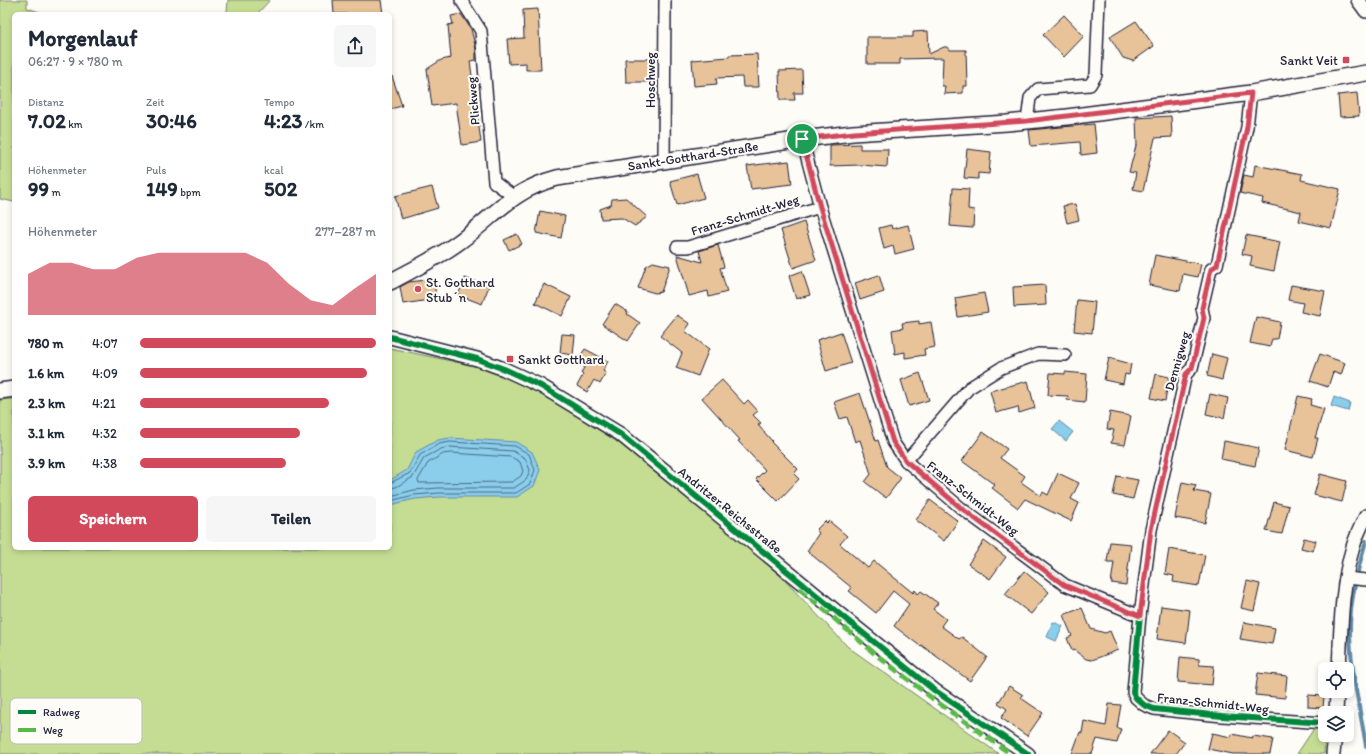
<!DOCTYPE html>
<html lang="de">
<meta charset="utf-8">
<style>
body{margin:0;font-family:Itim,sans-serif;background:#f6f6f7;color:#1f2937;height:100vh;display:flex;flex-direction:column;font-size:15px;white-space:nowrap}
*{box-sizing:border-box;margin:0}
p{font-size:13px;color:#747a83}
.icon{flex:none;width:22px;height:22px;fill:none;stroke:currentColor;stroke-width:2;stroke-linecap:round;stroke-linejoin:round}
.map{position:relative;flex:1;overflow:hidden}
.drawer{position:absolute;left:12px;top:12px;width:380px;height:538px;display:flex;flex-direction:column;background:#fff;border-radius:6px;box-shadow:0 2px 6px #0003}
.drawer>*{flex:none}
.controls{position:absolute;left:1318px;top:662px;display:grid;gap:8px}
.controls a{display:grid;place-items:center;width:36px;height:36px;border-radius:6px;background:#fff;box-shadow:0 2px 6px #0003;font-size:20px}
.pin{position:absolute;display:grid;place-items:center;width:34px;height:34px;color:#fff;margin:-17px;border:2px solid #fff;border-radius:50%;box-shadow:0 1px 4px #0007}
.round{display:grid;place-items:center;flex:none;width:42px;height:42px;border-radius:6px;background:#f6f6f7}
.summary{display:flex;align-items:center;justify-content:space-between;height:68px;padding:0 16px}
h1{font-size:22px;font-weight:700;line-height:30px}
.stats{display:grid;grid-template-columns:repeat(3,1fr);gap:6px;height:68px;padding:4px 16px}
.stats div{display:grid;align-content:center}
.stats b{font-size:20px;font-weight:700}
.stats small{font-size:11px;font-weight:400}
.stats p{font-size:11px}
.chart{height:112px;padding:8px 16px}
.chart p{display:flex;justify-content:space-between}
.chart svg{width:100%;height:72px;margin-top:4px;fill:#d1495b;opacity:.7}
.button{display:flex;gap:8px;margin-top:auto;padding:8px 16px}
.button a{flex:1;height:46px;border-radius:6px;background:#d1495b;color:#fff;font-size:16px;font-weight:700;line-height:46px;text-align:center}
.button a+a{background:#f6f6f7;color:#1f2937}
ul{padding:0 16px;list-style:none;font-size:13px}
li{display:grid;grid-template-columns:64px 48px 1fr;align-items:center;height:30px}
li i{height:10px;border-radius:5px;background:#d1495b}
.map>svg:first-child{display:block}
.green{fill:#c5dd93;stroke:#748067}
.water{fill:#8aceec;stroke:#6089a5}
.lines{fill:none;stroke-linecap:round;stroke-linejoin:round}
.shore{stroke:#4c6782;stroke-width:1}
.stream{stroke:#6089a5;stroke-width:4}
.building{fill:#e8c399;stroke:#22223b}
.minor-casing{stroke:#22223b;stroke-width:14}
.tertiary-casing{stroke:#22223b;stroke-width:16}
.secondary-casing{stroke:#22223b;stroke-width:18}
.minor{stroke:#fdfcf7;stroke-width:11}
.tertiary{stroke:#fdfcf7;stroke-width:13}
.secondary{stroke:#fdfcf7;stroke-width:15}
.quiet{stroke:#58b947;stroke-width:5;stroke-dasharray:10 5;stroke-linecap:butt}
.cycleway-casing{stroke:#fdfcf7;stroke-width:8}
.cycleway{stroke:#00873e;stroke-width:6}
.route-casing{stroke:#fff;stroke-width:8}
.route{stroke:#d1495b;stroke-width:5}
.poi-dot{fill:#d1495b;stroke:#fdfcf7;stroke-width:1.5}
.labels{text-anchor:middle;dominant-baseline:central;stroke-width:4;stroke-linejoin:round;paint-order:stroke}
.poi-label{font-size:13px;fill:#22223b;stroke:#fdfcf7;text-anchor:start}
.street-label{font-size:13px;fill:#22223b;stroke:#fdfcf7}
.key{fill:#fdfcf7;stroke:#bbbbbf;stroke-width:1}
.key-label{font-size:11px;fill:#22223b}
</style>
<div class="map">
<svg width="1366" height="754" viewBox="0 0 1366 754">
<rect width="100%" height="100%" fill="#fdfcf7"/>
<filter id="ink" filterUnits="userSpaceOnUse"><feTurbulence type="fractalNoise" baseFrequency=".025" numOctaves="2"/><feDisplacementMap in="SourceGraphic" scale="8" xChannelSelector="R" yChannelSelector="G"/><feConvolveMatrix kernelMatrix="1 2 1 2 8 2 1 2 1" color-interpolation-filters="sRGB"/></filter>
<g filter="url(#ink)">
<g class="green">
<path d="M0,0H27V8L46,14H14V202L0,199Z"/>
<path d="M228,0H270L257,14H224L227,12Z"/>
<path d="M390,348L479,367L506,377L543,394L619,443L677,488L771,566L848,647L999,754H0V401L5,399H14V548H390Z"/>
<path d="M1315,727L1321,728L1325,734L1324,754H1297Z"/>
</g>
<g class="water">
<path d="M1334,397L1350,403L1348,411L1331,406Z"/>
<path d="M1059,421L1073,432L1066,441L1052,429Z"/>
<path d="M450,438L516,442L532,452L540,470L534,486L517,497H439L415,499L390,505V480L407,470L416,452L438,440Z"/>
<path d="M1053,622L1063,626L1056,641L1047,637Z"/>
</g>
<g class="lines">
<g class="shore">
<path d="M451,453L511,457L520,462L523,471L521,476L512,482L419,483L418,480L428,463L443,454Z"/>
<path d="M390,483L410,473L420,455L439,444L450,442L515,446L529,454L535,470L530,484L516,493H439L414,495L390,501"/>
<path d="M390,488L396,487L413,477L424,458L441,449L450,447L513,451L525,458L530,470L526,480L514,488H438L414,490L390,496"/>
</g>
<path class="stream" d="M1366,541C1358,568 1349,605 1350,634C1351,672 1360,709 1366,746"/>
</g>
<g class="building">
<path d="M333,0H381L383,14H334Z"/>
<path d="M538,9L541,70H526V63L509,64L507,39L524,38L523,10Z"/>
<path d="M461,14L471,29L476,49V60L470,61L481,142L462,145L456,103L432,106L427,69L441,60L451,58L448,25L453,24L451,16Z"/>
<path d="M1064,15L1084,36L1064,57L1043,35Z"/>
<path d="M1136,21L1154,46L1133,61L1123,58L1110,37Z"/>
<path d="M928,31L929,54L944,47H948L950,50H966L967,86H963V93L944,94L945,86H942L943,58L900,59V64H867V37H913V32Z"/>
<path d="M757,54L759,87H743L742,77L716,78L717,84L694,86L692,60L729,57V55Z"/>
<path d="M625,59H649V82H626Z"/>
<path d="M802,70L803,93H794L795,100H780L779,71Z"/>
<path d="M392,76L402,106L390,109V77Z"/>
<path d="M1357,93L1359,116L1340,117L1338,95Z"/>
<path d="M1171,116L1172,137L1155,138L1143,191L1133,189L1136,173L1129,172L1136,146H1137L1136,118Z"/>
<path d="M1094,124L1097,153L1081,155L1080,142L1031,146L1029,130Z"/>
<path d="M860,144V149H888L887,167L860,165L830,166V145Z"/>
<path d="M967,149L991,152L989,174L978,173V179L964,178Z"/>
<path d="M789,161L792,184L751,189L747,166Z"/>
<path d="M1255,165L1302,174L1301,180L1340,189L1331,228L1299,221L1301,212L1262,203L1263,198L1240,193L1244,175L1253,177Z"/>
<path d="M697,174L704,198L677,205L670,181Z"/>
<path d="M432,187L438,208L401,219L395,196Z"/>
<path d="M953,188L969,189L968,209L974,210L973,228L950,226Z"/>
<path d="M626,198L647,217L635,226L622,218L601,219L600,209L611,205L612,199Z"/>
<path d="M1075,204L1079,220L1067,223L1063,206Z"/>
<path d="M540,211L565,216L561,238L536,233Z"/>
<path d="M804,222L816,260L793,268L781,230Z"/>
<path d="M891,225L892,229L908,225L914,249L895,254L893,246L884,249L879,228Z"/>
<path d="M517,234L522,244L509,250L504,240Z"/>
<path d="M1246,235L1280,242L1274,271L1250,266L1252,256L1242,254Z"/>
<path d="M718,245L724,267L720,268L727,292L709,297L708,291L689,296L677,255L702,262L699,251Z"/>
<path d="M1155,255L1201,264L1198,277L1183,274L1180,291L1149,285Z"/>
<path d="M653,262L670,266L661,292L655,293L638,288L646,266Z"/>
<path d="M802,271L810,295L796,299L789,276Z"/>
<path d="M879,275L884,292L860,300L855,283Z"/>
<path d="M465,278L489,286L482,304L458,295Z"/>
<path d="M434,279L436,299L403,304L400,287L409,282Z"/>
<path d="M544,284L571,297L562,316L535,303Z"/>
<path d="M1045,285L1046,305L1014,307L1013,287Z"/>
<path d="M1291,285L1325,291L1320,316L1301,312L1303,303L1288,300Z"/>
<path d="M984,293L988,312L958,317L955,298Z"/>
<path d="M1077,300L1095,302L1092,333L1074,331Z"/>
<path d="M615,304L628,312L627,314L640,323L628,341L602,324Z"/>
<path d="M677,315L690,324L685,331L709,349L698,376L676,368L682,353L660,336Z"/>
<path d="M1256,317L1280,322L1277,339H1272L1270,347L1250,343Z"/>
<path d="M919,321V324L931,322L935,347L924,349L925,355L905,358V352L895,354L892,330L903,328L902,323Z"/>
<path d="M841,332L851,363L826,371L817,340Z"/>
<path d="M562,334L575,335L573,355L560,353Z"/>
<path d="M585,349L608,361L603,371L606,373L600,384L594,380L587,392L577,386L583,375L581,373L587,362L579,358Z"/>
<path d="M1212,354L1227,358L1222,380L1207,376Z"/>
<path d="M1320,354L1345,363L1341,375L1333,372L1328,387L1310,381Z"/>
<path d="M1109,358L1131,364L1129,375L1125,374L1123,384L1104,380Z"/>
<path d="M1065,372L1087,374L1085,402L1067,400L1068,396L1048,395L1050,373L1065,374Z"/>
<path d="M920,373L929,400L909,406L901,380Z"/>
<path d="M1156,374L1169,377L1165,401L1151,398Z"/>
<path d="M722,380L744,404L748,400L758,411L753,415L761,423L758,425L772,441L771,442L798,469L794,474L799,479L778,501L756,479L765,470L738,441L740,440L702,398Z"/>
<path d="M1028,381L1035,408L1019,413L1018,407L996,413L990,391Z"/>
<path d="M860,393L876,441L878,440L887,467L901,478L886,498L865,482L871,474L860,440L855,442L847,417L840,419L834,402Z"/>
<path d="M1210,394L1228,398L1224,418L1206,414Z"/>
<path d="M1298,396L1312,399L1310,405L1324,409L1315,438H1318L1313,457L1285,450Z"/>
<path d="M1110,412L1131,416L1125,445L1111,443L1114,430L1107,429Z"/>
<path d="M983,432L1007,449L1000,458L1025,476L1021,482L1041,496L1043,492L1048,495L1058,473L1079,483L1071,499L1079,503L1071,521L1025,499L1018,508L992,488L995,485L962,461Z"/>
<path d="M1224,441L1259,448L1255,466L1221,459Z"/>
<path d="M1320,474L1347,481L1342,502L1314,495Z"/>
<path d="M1117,476L1138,480L1133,499L1113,495Z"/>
<path d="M1182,482L1196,485L1194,491L1211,494L1205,523L1175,518Z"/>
<path d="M930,500L958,521L944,541L916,520Z"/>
<path d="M1274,502L1289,506L1282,534L1266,531Z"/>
<path d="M825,521L827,523L829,521L847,536L840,544L868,568L874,561L913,593L915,590L918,594L921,591L938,603L933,609L946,619L941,626L959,639L962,637L987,657L970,681L921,645L920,646L894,626L909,604L893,591L876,613L849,591L852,588L807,551L819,533L816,530Z"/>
<path d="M1304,538L1316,541L1313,551L1301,548Z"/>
<path d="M984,541L1006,557L990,579L968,564Z"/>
<path d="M1110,542L1131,544L1126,585L1111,583L1114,562H1107Z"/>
<path d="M1169,549L1205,555L1199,586L1173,582L1174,576L1165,574Z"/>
<path d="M1024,571L1049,592L1031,614L1005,594Z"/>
<path d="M1247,581L1260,584L1254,611L1241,608Z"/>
<path d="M1161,606L1190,610L1186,643L1157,639Z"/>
<path d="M1082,608L1091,629L1105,633L1110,631L1118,650L1092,660L1086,659L1074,650L1072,651L1067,638L1072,636L1063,615Z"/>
<path d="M1244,622L1275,628L1272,644L1240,639Z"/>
<path d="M1180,657L1199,659V665L1214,666L1212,685L1178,682Z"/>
<path d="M1258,673L1287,676L1285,698L1255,695Z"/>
<path d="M1009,686L1023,695L1021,698L1043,713L1027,736L1001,718L1007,709L998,703Z"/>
<path d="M1308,695L1324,696L1323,708L1308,707Z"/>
<path d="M1109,704L1121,705L1117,728L1121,729L1117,743L1097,739L1092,754H1072L1080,732L1082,733L1084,721L1106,726Z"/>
<path d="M1168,730L1185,742L1176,754H1150Z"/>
<path d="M1212,733L1231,737L1232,734L1252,738L1253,736L1273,739L1270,754H1233L1208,749Z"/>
</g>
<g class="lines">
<defs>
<g id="minor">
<path d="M461,0L481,31L494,182L513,196"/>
<path d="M1027,121L1030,98L1038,89L1090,85L1096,75L1099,0"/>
<path d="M802,139L820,207L893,442L906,461L961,508L1065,585L1140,616L1133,692L1136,698L1144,705L1154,709L1222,716L1325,723"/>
<path d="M664,160L665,0"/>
<path d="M677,247H688L820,207"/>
<path d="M906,461L969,388L1001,368L1038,354L1065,355"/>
<path d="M1346,578L1366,580"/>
<path d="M1140,616L1151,530L1186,374L1192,368L1204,318L1202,308L1211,269L1217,265L1247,127L1251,93"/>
</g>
<g id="tertiary">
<path d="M1358,0L1366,11"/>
<path d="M390,337L477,359L504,369L541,386L620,434L843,617L934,690L1028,754"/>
<path d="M1339,669C1341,629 1341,586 1353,547C1356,536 1361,526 1366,516"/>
<path d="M1336,713L1337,691"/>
<path d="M1333,754L1335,735"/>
</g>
<g id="secondary">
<path d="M390,282C414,269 437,258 459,242C495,216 511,190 557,178L802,139L853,133L1007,123L1067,117L1251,93L1366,73"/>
<path d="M0,391L14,389"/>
</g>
</defs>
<use href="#minor" class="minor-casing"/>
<use href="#tertiary" class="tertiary-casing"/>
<use href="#secondary" class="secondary-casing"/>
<use href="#minor" class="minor"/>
<use href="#tertiary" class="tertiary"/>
<use href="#secondary" class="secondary"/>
<path class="quiet" d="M799,588L874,653L937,702L1011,754"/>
<defs>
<g id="cycleway">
<path d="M802,139L820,207L893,442L906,461L961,508L1065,585L1140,616L1133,692L1136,698L1144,705L1154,709L1222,716L1325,723"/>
<path d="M390,337L477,359L504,369L541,386L620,434L843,617L934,690L1028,754"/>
</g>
</defs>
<use href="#cycleway" class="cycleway-casing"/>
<use href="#cycleway" class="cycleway"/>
</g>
</g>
<g class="lines" filter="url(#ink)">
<defs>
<path id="route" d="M1251,93L1247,127L1217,265L1211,269L1202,308L1204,318L1192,368L1186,374L1151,530L1140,616L1064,585L961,508L906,461L893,442L820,207L802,139L854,133L1027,121Z"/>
</defs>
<use href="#route" class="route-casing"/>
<use href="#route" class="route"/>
</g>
<g class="poi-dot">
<rect x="1342" y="56" width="8" height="8" rx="2"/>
<circle cx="418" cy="289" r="4"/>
<rect x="506" y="355" width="8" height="8" rx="2"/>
</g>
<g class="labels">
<g class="poi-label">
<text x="1338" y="60" text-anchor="end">Sankt Veit</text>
<text x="426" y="282">St. Gotthard<tspan x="426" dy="15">Stub´n</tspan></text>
<text x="518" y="359">Sankt Gotthard</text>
</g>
<g class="street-label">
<text transform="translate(650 80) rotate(-90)">Hoschweg</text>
<text transform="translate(473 101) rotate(-95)">Plickweg</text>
<text transform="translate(693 156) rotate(-9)">Sankt-Gotthard-Straße</text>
<text transform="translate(745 215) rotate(-17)">Franz-Schmidt-Weg</text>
<text transform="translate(1177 361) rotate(-74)">Dennigweg</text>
<text transform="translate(973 498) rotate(38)">Franz-Schmidt-Weg</text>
<text transform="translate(730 510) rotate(39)">Andritzer Reichsstraße</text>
<text transform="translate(1213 703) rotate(6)">Franz-Schmidt-Weg</text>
</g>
</g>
<rect x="10" y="698" width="132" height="46" rx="6" class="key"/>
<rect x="18" y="710" width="18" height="4" fill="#00873e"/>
<rect x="18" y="728" width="18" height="4" fill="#58b947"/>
<g class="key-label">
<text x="43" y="716">Radweg</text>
<text x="43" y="734">Weg</text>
</g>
</svg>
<div class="controls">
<a><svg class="icon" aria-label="locate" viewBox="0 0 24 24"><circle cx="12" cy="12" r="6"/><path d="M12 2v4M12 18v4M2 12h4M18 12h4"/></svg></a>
<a><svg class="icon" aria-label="layers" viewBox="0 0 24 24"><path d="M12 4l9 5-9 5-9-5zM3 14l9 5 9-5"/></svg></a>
</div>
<div class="pin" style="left:802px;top:139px;background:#1e9e55"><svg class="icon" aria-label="arrive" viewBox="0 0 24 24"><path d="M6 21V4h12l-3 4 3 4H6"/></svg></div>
<section class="drawer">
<div class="summary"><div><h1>Morgenlauf</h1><p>06:27 · 9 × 780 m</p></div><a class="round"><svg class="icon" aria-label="share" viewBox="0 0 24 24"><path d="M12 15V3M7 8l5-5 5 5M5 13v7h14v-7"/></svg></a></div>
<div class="stats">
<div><p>Distanz</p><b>7.02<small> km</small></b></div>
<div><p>Zeit</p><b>30:46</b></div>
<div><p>Tempo</p><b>4:23<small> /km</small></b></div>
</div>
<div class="stats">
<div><p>Höhenmeter</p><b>99<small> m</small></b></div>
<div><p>Puls</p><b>149<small> bpm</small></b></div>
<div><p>kcal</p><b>502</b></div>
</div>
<div class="chart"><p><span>Höhenmeter</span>277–287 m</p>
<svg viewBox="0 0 160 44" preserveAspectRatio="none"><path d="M0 44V19L10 12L20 12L30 16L40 16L50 9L60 6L70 6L80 6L90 6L100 6L110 12L120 25L130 35L140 38L150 28L160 19V44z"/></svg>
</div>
<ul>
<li><b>780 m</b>4:07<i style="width:100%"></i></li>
<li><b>1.6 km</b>4:09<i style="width:96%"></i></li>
<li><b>2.3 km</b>4:21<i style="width:80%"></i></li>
<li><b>3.1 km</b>4:32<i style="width:68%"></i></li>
<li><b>3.9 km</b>4:38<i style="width:62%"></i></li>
</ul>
<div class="button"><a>Speichern</a><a>Teilen</a></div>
</section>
</div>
